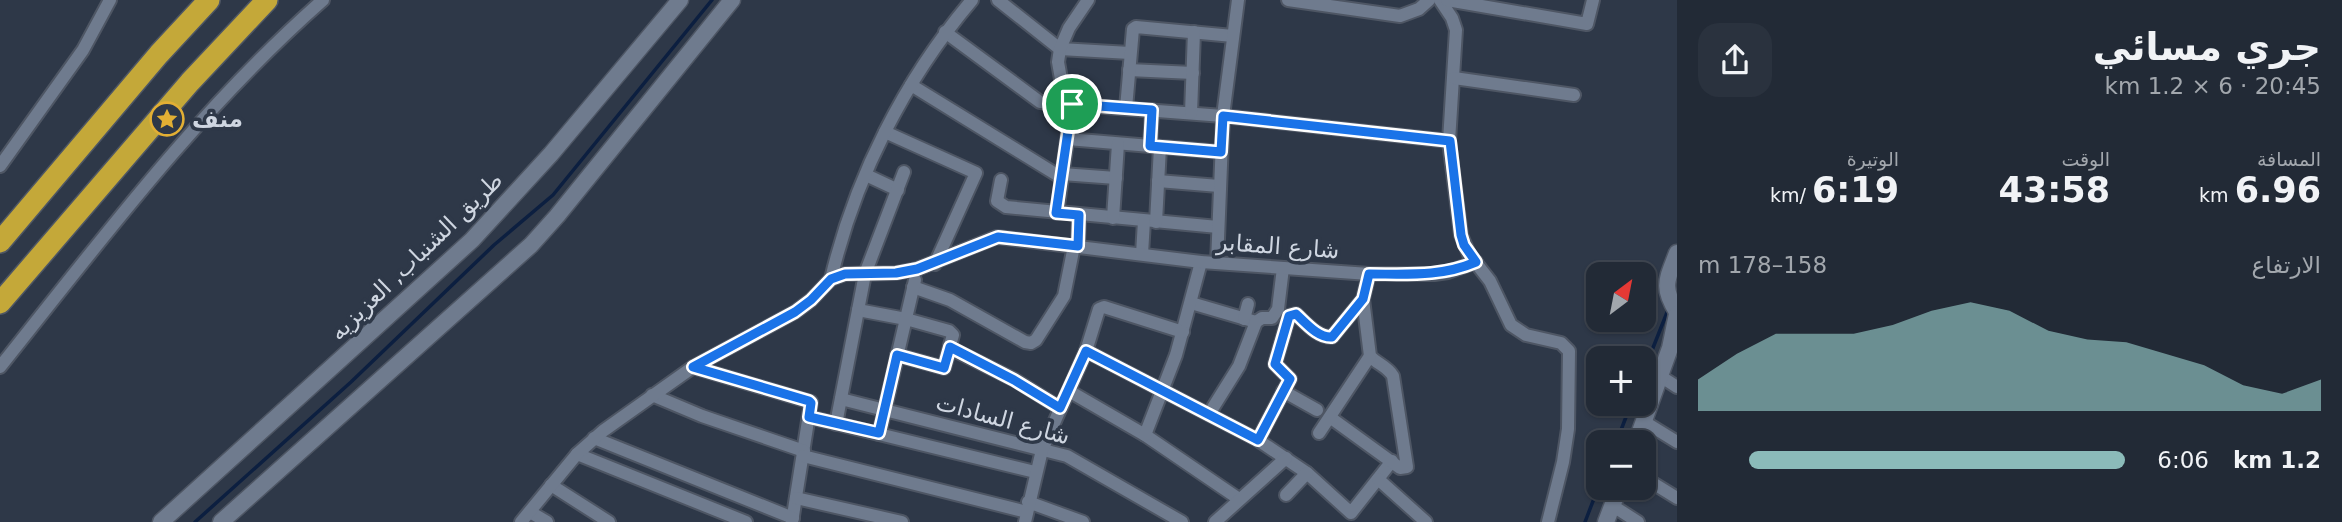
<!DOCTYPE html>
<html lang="ar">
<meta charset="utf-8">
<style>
body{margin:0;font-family:"DejaVu Sans","Noto Sans Arabic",sans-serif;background:#2a323e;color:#f1f3f6;direction:rtl;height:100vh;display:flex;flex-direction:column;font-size:26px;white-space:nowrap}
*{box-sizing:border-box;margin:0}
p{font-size:23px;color:#a2a7ad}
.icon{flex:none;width:38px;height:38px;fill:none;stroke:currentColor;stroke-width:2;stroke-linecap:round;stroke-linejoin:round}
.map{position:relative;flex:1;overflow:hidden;direction:ltr}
.details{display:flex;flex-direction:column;background:#222a36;width:665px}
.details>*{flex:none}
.needle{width:46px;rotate:32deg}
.buttons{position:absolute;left:1586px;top:262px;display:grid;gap:14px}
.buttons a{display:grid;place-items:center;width:70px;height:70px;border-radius:14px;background:#222a36;box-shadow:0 2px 5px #0004,0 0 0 2px #3f4651;font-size:35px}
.pin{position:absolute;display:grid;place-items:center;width:60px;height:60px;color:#fff;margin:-30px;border:4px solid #fff;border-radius:50%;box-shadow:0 2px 7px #0007}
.round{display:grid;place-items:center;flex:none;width:74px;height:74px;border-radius:21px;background:#2a323e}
.head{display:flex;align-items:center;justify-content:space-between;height:119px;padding:0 21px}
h1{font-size:38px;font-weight:700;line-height:52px}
.stats{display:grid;grid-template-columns:repeat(3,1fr);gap:10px;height:119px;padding:7px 21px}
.stats div{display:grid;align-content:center}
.stats b{font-size:35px;font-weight:700}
.stats small{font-size:19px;font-weight:400}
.stats p{font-size:19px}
.chart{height:196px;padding:14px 21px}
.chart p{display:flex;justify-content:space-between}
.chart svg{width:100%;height:126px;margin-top:7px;fill:#8bbbb9;opacity:.7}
ul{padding:0 21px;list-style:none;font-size:23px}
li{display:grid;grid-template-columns:112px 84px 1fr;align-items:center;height:52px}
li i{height:18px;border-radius:9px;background:#8bbbb9}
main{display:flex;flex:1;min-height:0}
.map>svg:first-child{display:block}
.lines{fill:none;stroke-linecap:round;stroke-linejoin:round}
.stream{stroke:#0c1f40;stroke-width:3.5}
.street-casing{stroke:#4e5664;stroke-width:16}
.secondary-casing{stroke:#4e5664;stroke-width:19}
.highway-casing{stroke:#4e5664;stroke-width:24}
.street{stroke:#6f7b8e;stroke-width:12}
.secondary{stroke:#6f7b8e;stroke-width:16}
.highway{stroke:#c4a839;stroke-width:21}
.route-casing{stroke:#fff;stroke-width:14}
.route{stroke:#1a73e8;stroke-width:9}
.labels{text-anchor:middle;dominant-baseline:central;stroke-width:7;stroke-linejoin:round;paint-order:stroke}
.poi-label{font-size:23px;font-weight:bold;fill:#cfd6e1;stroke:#2e3848;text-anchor:start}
.street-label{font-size:23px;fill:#cfd6e1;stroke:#2e3848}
</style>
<main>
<section class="details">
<div class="head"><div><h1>جري مسائي</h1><p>20:45 · 6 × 1.2 km</p></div><a class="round"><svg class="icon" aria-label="share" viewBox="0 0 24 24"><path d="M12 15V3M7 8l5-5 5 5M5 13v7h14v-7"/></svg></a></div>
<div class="stats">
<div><p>المسافة</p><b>6.96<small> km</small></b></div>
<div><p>الوقت</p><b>43:58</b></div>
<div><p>الوتيرة</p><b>6:19<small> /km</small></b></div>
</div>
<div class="chart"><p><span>الارتفاع</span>158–178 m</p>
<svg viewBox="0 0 160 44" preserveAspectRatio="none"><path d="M0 44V33L10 24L20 17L30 17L40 17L50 14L60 9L70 6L80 9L90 16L100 19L110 20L120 24L130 28L140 35L150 38L160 33V44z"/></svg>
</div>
<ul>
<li><b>1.2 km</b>6:06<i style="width:88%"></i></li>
</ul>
</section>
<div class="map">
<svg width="1677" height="522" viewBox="0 0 1677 522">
<rect width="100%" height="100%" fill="#2e3848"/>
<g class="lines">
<g class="stream">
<path d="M1643,373L1668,310"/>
<path d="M1616,443L1631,404"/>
<path d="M195,522L351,382L494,245L553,195L712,0"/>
<path d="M1585,522L1598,488"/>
</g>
<defs>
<g id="street">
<path d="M998,0L1060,49L1130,53"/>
<path d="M1288,0L1400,16L1419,9L1429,0"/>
<path d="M1440,0L1452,18L1456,30L1449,141L1461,235L1469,254L1490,281L1511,325L1526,335L1561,343L1569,351L1568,429L1563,462L1548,522"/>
<path d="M1447,0L1587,24L1593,0"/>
<path d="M945,32L1040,102L1223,116L1449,141"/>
<path d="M1129,70L1193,73"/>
<path d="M1454,78L1574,95"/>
<path d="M911,85L1062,178"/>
<path d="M1126,108L1133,29L1136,27L1233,36"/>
<path d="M1191,113L1194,32"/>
<path d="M885,132L976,173L935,264"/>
<path d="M1068,139L1221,152"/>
<path d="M1150,146L1152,110"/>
<path d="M0,166L83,50L110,0"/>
<path d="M1062,174L1116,178"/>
<path d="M866,175L898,190"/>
<path d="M1001,180L997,201L1006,207L1218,227"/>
<path d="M1158,181L1219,186"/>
<path d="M1057,213L1072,104L1061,79L1058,62L1060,49L1069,28L1088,0"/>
<path d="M1113,218L1118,144"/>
<path d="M1156,222L1160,147"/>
<path d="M1078,246L1079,215"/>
<path d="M1142,254L1144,221"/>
<path d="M1217,263L1223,116L1238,0"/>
<path d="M831,279C855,177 905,79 972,0"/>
<path d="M913,287L950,300L1025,342L1031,343L1036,340L1064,296L1074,246"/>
<path d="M1191,303L1256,322"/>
<path d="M858,310L906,319L949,331L953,335L950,345L952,349L1015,380L1060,408"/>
<path d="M1244,319L1248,304"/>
<path d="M1086,351L1258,440L1307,473L1351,513L1392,461"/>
<path d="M897,355L944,368L950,347"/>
<path d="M0,367C102,239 200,108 323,0"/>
<path d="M693,367L811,402L792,522"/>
<path d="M1660,376L1677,387"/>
<path d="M1069,391L1145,435L1239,499"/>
<path d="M1283,391L1317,410"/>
<path d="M652,395L702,416L804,451"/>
<path d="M841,399L1067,456L1182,522"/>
<path d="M1209,414L1239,366L1256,322L1262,318H1272L1278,309L1283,268"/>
<path d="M809,417L1035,472"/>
<path d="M1331,418L1400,468L1407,467L1393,376C1387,366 1377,364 1370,356L1363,299"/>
<path d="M1643,421L1677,442"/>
<path d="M836,424L865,274L904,172"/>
<path d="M1319,433L1370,356"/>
<path d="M879,434L915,280"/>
<path d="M1145,435L1176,355L1201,262"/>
<path d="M594,438L793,518"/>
<path d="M1258,440L1290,379L1275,364L1289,316L1296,314C1306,323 1318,338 1332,337L1363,299L1369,274"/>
<path d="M577,454L746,522"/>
<path d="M803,456L1027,512"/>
<path d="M1643,477L1677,498"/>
<path d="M1378,479L1426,522"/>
<path d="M551,485L609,522"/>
<path d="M1286,495L1307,473"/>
<path d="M796,498L902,522"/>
<path d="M1028,502L1083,522"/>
<path d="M1613,506L1638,522"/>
<path d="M530,512L547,522"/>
<path d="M521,522L577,454L603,431L693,367L795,312L811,300L831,279L845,274L896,273L917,269L997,237L1201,262L1369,274H1434L1448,272L1476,262"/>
<path d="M1025,522L1042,450L1086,351L1099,309L1104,307L1183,332"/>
<path d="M1215,522L1286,458"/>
</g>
<g id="secondary">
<path d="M1677,253C1667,280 1661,286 1677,312"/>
<path d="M1636,443L1670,348L1677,314"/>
<path d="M161,522L472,240L551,154L680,0"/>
<path d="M221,522L531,245L557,216L732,0"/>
<path d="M1606,522L1619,488"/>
</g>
<g id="highway">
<path d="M0,242L159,54L209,0"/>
<path d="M0,303L190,82L267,0"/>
</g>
</defs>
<use href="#street" class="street-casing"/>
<use href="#secondary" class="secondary-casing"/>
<use href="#highway" class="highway-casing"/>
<use href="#street" class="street"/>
<use href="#secondary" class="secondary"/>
<use href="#highway" class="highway"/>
</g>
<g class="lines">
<defs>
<path id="route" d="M1072,104L1152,110L1150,146L1221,152L1223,116L1450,141L1461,235L1464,245L1476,262C1441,277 1407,274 1369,274L1363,299L1332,337C1318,338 1306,323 1296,314L1289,316L1275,364L1290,379L1258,440L1086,351L1060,408L1014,380L950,347L944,368L897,355L879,433L809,417L811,403L809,401L693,367L795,312L811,300L831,279L845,274L896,273L917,269L998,237L1078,246L1079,215L1056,213Z"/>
</defs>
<use href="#route" class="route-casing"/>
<use href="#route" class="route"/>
</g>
<defs>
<symbol id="sight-ring" viewBox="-11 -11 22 22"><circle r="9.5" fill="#2e3848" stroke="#e2af34" stroke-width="1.5"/><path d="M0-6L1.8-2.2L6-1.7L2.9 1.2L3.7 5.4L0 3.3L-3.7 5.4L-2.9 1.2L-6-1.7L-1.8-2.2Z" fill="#e2af34"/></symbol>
</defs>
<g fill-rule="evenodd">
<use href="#sight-ring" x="148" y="100" width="38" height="38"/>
</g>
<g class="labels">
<g class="poi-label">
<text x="192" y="119">منف</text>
</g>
<g class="street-label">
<text transform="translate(1278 246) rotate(4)">شارع المقابر</text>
<text transform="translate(416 256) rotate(-44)">طريق الشنباب, العزيزيه</text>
<text transform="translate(1003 419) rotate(15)">شارع السادات</text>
</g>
</g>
</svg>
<div class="buttons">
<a><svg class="needle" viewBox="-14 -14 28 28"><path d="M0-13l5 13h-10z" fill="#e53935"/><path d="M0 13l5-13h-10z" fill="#a2a7ad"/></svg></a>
<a>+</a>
<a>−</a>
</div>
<div class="pin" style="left:1072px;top:104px;background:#1e9e55"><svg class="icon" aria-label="arrive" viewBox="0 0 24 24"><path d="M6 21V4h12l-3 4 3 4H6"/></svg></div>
</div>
</main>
